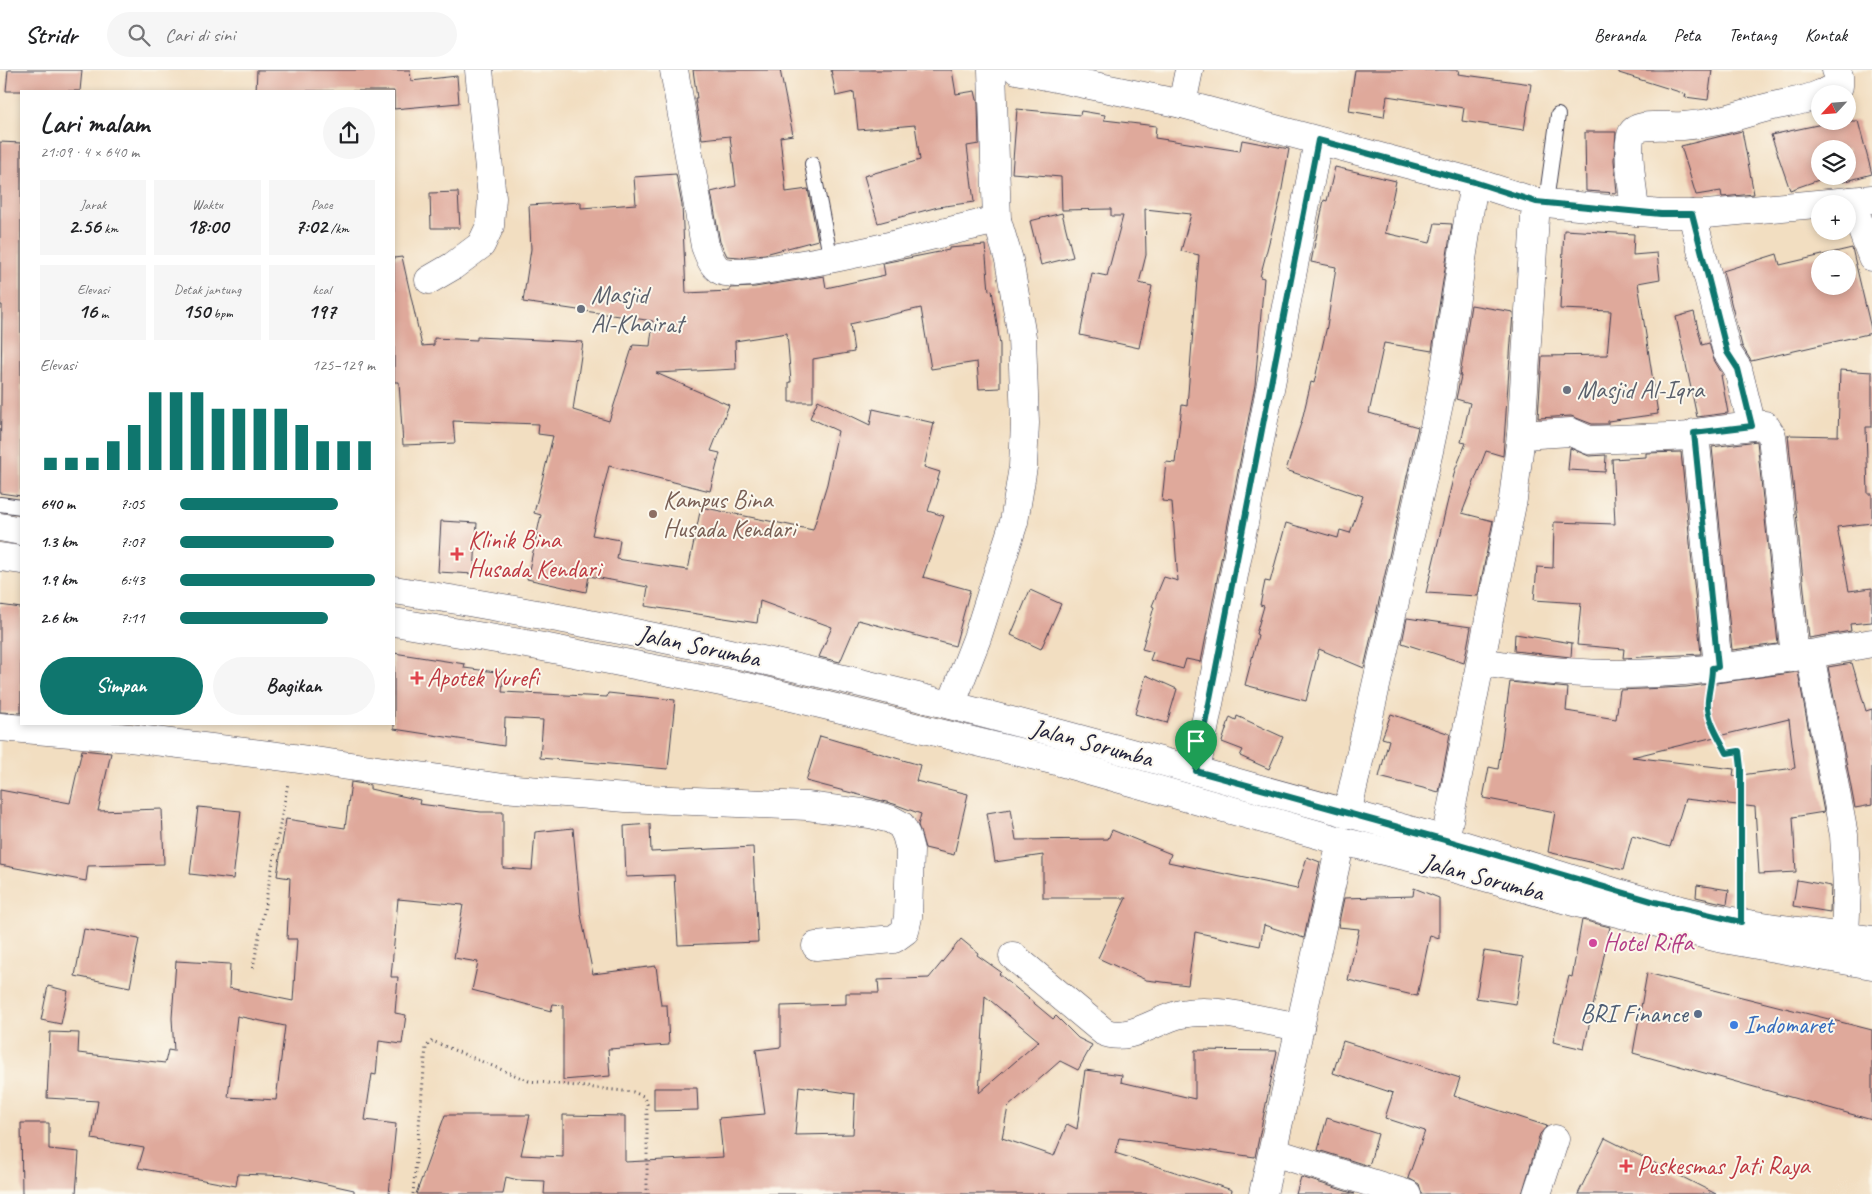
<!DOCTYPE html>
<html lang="id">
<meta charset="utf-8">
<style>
body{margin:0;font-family:Caveat,sans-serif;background:#f6f6f6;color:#202124;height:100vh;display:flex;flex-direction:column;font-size:19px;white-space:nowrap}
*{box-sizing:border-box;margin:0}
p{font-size:16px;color:#757577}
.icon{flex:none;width:28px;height:28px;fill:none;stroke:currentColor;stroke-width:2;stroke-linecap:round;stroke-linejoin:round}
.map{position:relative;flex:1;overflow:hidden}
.side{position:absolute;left:20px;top:20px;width:375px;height:635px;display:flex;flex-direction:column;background:#fff;border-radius:0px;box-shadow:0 2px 8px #0003}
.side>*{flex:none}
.needle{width:32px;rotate:244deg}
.fabs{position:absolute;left:1811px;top:15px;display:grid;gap:10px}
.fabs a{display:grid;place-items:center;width:45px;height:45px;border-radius:50%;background:#fff;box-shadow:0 2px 8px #0003;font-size:25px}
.pin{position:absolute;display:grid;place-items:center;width:42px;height:42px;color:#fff;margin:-51px -21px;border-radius:50% 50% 50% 0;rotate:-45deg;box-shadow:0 0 5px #0007}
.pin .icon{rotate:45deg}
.round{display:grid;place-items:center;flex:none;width:52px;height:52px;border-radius:26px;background:#f6f6f6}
.headline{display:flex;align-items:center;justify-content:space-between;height:85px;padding:0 20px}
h1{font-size:28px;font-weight:700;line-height:38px}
.metrics{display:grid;grid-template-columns:repeat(3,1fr);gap:8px;height:85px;padding:5px 20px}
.metrics div{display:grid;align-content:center;border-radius:0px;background:#f6f6f6;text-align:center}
.metrics b{font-size:21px;font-weight:700}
.metrics small{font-size:14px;font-weight:400}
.metrics p{font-size:14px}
.chart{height:140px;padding:10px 20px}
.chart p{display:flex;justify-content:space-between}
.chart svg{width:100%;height:90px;margin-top:5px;stroke:#0f766e;stroke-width:6}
.primary-button{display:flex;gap:10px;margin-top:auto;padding:10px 20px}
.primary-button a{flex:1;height:58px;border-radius:30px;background:#0f766e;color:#fff;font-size:20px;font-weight:700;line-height:58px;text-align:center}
.primary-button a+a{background:#f6f6f6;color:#202124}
ul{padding:0 20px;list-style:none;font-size:16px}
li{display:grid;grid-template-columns:80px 60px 1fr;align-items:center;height:38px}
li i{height:12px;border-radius:6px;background:#0f766e}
header{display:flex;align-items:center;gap:30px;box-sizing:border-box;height:70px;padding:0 25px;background:#fff;border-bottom:1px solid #e0e0e0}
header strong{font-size:24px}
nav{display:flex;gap:28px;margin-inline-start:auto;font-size:18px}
.search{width:350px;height:45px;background:#f6f6f6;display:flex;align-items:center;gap:12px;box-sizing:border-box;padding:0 18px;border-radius:28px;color:#757577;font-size:19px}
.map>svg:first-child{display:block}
.building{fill:#dfa99b;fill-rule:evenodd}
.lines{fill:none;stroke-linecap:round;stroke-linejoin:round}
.service-casing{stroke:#413e4f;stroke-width:16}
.minor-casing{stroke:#413e4f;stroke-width:29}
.tertiary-casing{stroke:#413e4f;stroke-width:29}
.path{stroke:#413e4f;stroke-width:3;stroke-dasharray:1 4;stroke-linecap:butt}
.service{stroke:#fff;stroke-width:14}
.minor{stroke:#fff;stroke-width:28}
.tertiary{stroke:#fff;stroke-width:28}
.route-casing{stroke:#fff;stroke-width:10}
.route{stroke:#0f766e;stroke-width:6}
.worship-dot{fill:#6b7280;stroke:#fbf7ec;stroke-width:2}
.education-dot{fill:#8d6e63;stroke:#fbf7ec;stroke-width:2}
.health-dot{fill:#e0444e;stroke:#fbf7ec;stroke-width:2}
.hotel-dot{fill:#d1479c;stroke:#fbf7ec;stroke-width:2}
.service-dot{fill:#5c6f8a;stroke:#fbf7ec;stroke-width:2}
.shop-dot{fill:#3f7fe0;stroke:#fbf7ec;stroke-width:2}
.labels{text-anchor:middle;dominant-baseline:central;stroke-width:4;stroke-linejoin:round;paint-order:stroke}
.worship-label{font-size:25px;fill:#5b616d;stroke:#fbf7ec;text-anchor:start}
.education-label{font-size:25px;fill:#785e54;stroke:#fbf7ec;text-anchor:start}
.health-label{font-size:25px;fill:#be3a42;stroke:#fbf7ec;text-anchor:start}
.street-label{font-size:25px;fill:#22223b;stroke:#fbf7ec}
.hotel-label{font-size:25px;fill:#b23c85;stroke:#fbf7ec;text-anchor:start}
.service-label{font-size:25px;fill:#4e5e75;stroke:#fbf7ec;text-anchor:end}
.shop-label{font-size:25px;fill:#366cbe;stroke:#fbf7ec;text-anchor:start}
</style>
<header>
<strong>Stridr</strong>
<div class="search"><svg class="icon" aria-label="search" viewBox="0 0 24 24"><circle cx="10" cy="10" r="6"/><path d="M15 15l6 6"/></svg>Cari di sini</div>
<nav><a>Beranda</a><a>Peta</a><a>Tentang</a><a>Kontak</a></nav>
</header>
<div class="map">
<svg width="1872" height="1124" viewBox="0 0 1872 1124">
<rect width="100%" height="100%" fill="#fbf7ec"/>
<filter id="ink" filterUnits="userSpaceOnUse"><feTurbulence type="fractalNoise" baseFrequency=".02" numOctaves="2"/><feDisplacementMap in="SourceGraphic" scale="10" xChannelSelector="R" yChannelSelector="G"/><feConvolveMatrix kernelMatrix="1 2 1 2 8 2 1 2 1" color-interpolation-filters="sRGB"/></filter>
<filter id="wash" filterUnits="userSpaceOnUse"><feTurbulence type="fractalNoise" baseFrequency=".0096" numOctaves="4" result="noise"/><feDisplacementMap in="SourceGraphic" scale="20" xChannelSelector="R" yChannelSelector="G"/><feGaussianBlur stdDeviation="1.12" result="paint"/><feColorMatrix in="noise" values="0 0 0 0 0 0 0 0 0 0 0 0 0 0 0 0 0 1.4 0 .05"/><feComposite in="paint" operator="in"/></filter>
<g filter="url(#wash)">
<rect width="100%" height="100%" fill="#f2dec1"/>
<g id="blocks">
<g class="building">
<path d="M8,0H82L80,21H6Z"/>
<path d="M257,0H410L411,11L457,6L459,33L394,39V21H256Z"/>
<path d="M693,0H780L793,65L780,67L786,122L808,119L818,170L765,184L739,187L727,186L720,172L711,122L736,116L730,66L702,69L695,28H697Z"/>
<path d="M831,0H952L956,24L975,21L978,34L979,74L967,76L974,132L938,137L878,153L864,106L920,90L915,55L858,60L854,22L836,26Z"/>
<path d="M1355,0H1459L1458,4L1531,14L1524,60L1462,51L1464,38L1387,26L1384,47L1349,41Z"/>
<path d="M1619,0H1712L1708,30L1685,27L1686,24L1619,3Z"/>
<path d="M1017,39L1080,45L1081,41L1105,45L1104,50L1156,56L1155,68L1240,81L1242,70L1289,79L1280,130L1260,207L1264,208L1255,315L1201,592L1186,589L1183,599L1150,590L1153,582L1142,579L1154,537L1152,536L1164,507L1178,511L1172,432L1162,431L1166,392L1175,393L1182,335L1187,336L1199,185L1181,181L1191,144L1145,139L1146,185L1139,213L1152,216L1139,278L1080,265L1092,203L1107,206L1123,146H1111V139L1062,140L1061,107L1012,103Z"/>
<path d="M1836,51H1858L1872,104L1843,112L1842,106H1848V79H1820V106H1830L1790,120L1771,65Z"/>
<path d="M1742,61L1754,124L1722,127L1721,121L1696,125L1681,76Z"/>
<path d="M1585,62H1616L1614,90L1617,123L1586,121Z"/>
<path d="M0,72L21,73V426L0,423L2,235H0Z"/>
<path d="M1335,97L1396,111L1385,163L1430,173L1435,153L1452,154L1432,281L1384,273L1369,343L1418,357L1364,598L1319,579L1306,631L1245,615L1258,565L1256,564L1264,536L1260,535L1265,511L1270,512L1286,453L1338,468L1340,460L1350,463L1363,426L1286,400L1302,350L1311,312L1314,313L1327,256L1336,197L1311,192L1324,130L1327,131Z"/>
<path d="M676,104L682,135L686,223L730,221V218L755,217L824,206L826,218L885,205L883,193L949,180V178L985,175L989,221L992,220L1000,275V318L979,319L977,292L931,299L921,238L850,254L854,282L813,289V332H789V312H791L787,263L735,271L736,299L656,303L729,335L711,381L720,383L710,421L609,396L592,465L620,470L617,489L688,500L701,437L813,460L827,414L838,361L810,348L818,330L870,355L873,339L934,353L924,397L940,402L928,441L944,446L923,507L970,520L955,576L858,550L840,592L819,587L832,557L760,531L757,553L645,536L648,517L589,506L586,522L527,509L541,445L534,443L553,366L538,364L539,354L453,351L455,373L403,375L399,312H394V188L402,187L422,276L434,275V268L477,270V267L583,272L573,340L609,351L633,275L650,276L653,251L523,232L531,179L529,135L581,132V138L636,134L634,107Z"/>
<path d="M458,122L460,158H431L430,123Z"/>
<path d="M1062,143L1073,187L1041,195L1030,151Z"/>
<path d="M1564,160L1634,164L1633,185L1657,183L1660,209L1638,213L1658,344L1608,351V354H1592L1571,346L1538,348L1542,286L1607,285L1611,241L1560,239Z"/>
<path d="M1852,178L1872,263L1751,291L1742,276L1723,201L1777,184L1780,195ZM1820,189H1848V216H1820Z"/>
<path d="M1471,235L1513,242L1503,386L1486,381L1462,443L1493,451L1478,526L1426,523L1455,400L1466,373L1461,372L1470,333L1456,329L1461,306H1460Z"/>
<path d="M1694,242L1702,275L1709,273L1714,290L1723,305H1721L1728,343L1697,347L1676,247Z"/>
<path d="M1840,300L1872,302V357H1866L1868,424H1872V453L1837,457L1849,521L1872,518V552L1850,554L1851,561L1809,568L1788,365L1838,366Z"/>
<path d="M1757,371L1778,574L1732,580L1712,377Z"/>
<path d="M1570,378L1589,386L1606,385L1605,402L1568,400Z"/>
<path d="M1681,382L1701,584L1623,588L1624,579L1577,575L1581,533L1534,530L1537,497L1553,498L1554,452L1615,454L1612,389L1646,387V383Z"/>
<path d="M441,451L477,453L474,504L438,502Z"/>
<path d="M1030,520L1061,534L1041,579L1011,565Z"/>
<path d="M0,535L21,538V643L0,642Z"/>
<path d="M1407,548L1471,557L1464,593L1402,573Z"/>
<path d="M1515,564L1572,573L1571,587L1514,581Z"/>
<path d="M394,583L465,594L464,598L504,603L502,622L607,627L608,623L675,630L668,699L540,688L543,650L505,648L504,676L394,659Z"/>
<path d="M1852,593L1866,641L1872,639V735L1855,738L1828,597Z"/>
<path d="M1798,602L1824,742L1793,747L1796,802L1759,804L1755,737L1685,729L1670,777L1632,766L1623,800L1548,782L1555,742L1483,728L1489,697L1498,699L1510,612L1568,618L1566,641L1616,649L1620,620L1686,617ZM1789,649L1795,698L1733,706L1734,699L1632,687Z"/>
<path d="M1146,605L1177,619L1167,653L1135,644Z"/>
<path d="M1391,644L1450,664L1439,722L1379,707L1389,670L1382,668Z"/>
<path d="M1237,646L1283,667L1269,699L1240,686L1243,680L1222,672L1230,647L1236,650Z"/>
<path d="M820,666L920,695L916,711L968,724L954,785L925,778L918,755L921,744L894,734L806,711Z"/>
<path d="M82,680L111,683L98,741L162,739L164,794L88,796L86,811L0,795V720L70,733Z"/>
<path d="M351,712L370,715V719L420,730L419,734L481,742H503V798L532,800L535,762L573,758L581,845L593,904L656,896L661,935H667L669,975L608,979L610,1006L563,1010V935L553,934L551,941L472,920L478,892L454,888L463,835L398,829L391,907H398L395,943L406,945L402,974L379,971L376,1005L372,1004L365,1050L396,1054L389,1124H354V1120L290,1106L238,1104L236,1116L138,1098L144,1078L92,1069L98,1031L47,1028L50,962L79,963L78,983L165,993L168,980L174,981L172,948L176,891L230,894L229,918L293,931L297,869H287L290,808L277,806L286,749L345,758ZM237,946L285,956L276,1030L228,1027Z"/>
<path d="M198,737L241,741L233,809L190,804Z"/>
<path d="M1011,739L1016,770L1108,769L1112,760L1171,784L1168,792L1297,819L1307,787L1320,792L1304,868L1264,855L1260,876L1195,862L1188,915L1146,910L1098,888L1126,828H1043V785L995,792L987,743Z"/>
<path d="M650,754L651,782L753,777L758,872L678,875L674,805L626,807L624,756Z"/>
<path d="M1797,810L1831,816L1830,842L1793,836Z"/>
<path d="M1697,815L1729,820L1727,834L1696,827Z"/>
<path d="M1414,818L1439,828V868L1430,865L1417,926L1348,910L1359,859L1338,857L1344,828L1413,826Z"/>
<path d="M1582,850L1610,857L1584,979L1553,972L1569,906L1572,907Z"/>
<path d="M84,859L139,869L130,917L75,906Z"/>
<path d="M961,869L978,883L977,885L1001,902L999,904L1053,949L1056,946L1078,968L1092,975L1078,1000L1060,991L1008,1037L1002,1068L1054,1086L1067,1054L1077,1059L1085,1000L1122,1005L1121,1012L1195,1029V980L1277,981L1255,1087L1119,1068L1115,1083L1232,1120L1231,1124H544L545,1111L518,1110L506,1107L503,1124H416L445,1045H530L521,1085L563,1087V1045L625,1046V1092L723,1087L719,1048L765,1044L756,980L781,977V936L846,934V923H879L878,910L929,908ZM985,926L1039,971L979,1023ZM799,1016L855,1024L853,1064L795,1065Z"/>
<path d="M1484,881L1523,887L1516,934L1476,928Z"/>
<path d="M1647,903L1872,960V1050L1633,983Z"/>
<path d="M48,916L68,921L61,954L41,950Z"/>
<path d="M1343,971L1460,1008L1454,1026L1547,1056L1540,1064L1522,1124H1422L1419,1114L1408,1108L1425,1061L1385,1048L1393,1023L1333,1003Z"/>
<path d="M654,1018H697L698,1040L654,1041Z"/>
<path d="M1327,1048L1378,1064L1369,1096L1318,1080Z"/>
<path d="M21,1053H49V1079L79,1082L76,1124H22Z"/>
<path d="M1605,1068L1716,1124H1578Z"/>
<path d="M1301,1107L1355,1124H1296Z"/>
</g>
</g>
</g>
<g filter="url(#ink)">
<use href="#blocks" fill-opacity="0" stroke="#413e4f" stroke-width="1"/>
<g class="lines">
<defs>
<g id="service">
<path d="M812,94L831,190"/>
<path d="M1546,132L1558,45"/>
<path d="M0,434L21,437"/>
</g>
<g id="minor">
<path d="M674,0L705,176C709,186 713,200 725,202C743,205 764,200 782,197C855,187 925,166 997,150"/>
<path d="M1017,0L1182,34L1474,112L1536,132L1661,144H1706L1872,129"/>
<path d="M1821,24L1839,16V6L1836,0"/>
<path d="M1182,34L1189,0"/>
<path d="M1851,131L1872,187"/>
<path d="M1635,142C1634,125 1625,76 1632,63C1638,52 1672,57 1683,56C1715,54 1735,46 1765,38C1783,33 1803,32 1820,24"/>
<path d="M1692,144L1727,282L1738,299L1752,356L1765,355L1772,366L1795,587"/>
<path d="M429,210L453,196L481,175L490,156L492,128L479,0"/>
<path d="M1521,365L1571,362L1589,370L1695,366"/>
<path d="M1810,584L1844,765L1847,817L1845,867"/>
<path d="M1482,592C1539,602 1599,606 1657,603C1729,599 1801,586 1872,573"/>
<path d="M1718,597L1695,363L1752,356"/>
<path d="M951,635L977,568L1014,452L1023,397L1025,353L1022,267L1009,190L997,150L992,0"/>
<path d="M0,657L130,668L293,688L503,718L626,728L807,736L870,744L890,749L901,755L906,765L910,780L908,847L905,861L894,869L816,876"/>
<path d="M1196,701L1318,71"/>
<path d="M1347,744L1429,381L1441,324L1474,112"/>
<path d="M1445,770L1513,429L1521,365L1536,132"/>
<path d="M1013,886L1104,962C1129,973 1157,949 1181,944C1217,937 1264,951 1300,957"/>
<path d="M1273,1082L1407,1124"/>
<path d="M1263,1124L1341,771"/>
<path d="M1537,1124L1555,1069"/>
</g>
<g id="tertiary">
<path d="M0,457L21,461"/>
<path d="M0,487L21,490"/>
<path d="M394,520C676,563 953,632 1228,710C1301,731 1375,750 1449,771C1546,799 1643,836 1743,853C1786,860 1829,865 1872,870"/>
<path d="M394,552L538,576L762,620L1060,692L1341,771L1442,795L1581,834L1718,868L1872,895"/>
</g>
</defs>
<use href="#service" class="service-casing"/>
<use href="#minor" class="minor-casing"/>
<use href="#tertiary" class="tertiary-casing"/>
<g class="path">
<path d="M1709,625L1710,649L1727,683L1739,681L1743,827"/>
<path d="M253,898L288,713"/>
<path d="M413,1124L426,977L432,971L529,1011L633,1022L643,1026L647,1034V1124"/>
</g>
<use href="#service" class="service"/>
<use href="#minor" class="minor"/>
<use href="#tertiary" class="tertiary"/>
</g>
</g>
<g class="lines" filter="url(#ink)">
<defs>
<path id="route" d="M1318,70L1474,112L1536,132L1661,144H1692L1727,282L1738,299L1752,356L1694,363L1718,597L1712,598C1712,609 1709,619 1708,630C1706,649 1719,667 1727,683L1739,681L1741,698V852L1655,832L1445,770L1196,701Z"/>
</defs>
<use href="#route" class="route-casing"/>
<use href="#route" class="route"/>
</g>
<g class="worship-dot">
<circle cx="581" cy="239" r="5"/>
<circle cx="1567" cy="320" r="5"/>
</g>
<circle class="education-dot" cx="653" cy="444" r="5"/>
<g class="health-dot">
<path d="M454.5 476.5h5v5h5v5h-5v5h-5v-5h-5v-5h5z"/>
<path d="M414.5 600.5h5v5h5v5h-5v5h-5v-5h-5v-5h5z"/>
<path d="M1623.5 1088.5h5v5h5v5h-5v5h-5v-5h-5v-5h5z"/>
</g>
<circle class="hotel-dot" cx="1593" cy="873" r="5"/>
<circle class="service-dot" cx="1698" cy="944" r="5"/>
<circle class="shop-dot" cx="1734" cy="955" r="5"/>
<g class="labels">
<g class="worship-label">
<text x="591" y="225">Masjid<tspan x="591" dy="29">Al-Khairat</tspan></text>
<text x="1577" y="320">Masjid Al-Iqra</text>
</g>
<g class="education-label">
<text x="663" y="430">Kampus Bina<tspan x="663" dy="29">Husada Kendari</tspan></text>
</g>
<g class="health-label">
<text x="468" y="470">Klinik Bina<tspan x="468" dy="29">Husada Kendari</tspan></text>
<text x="427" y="608">Apotek Yurefi</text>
<text x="1637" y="1096">Puskesmas Jati Raya</text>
</g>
<g class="street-label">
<text transform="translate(699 576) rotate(12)">Jalan Sorumba</text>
<text transform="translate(1092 673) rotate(15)">Jalan Sorumba</text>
<text transform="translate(1483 807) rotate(15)">Jalan Sorumba</text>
</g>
<g class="hotel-label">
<text x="1603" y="873">Hotel Riffa</text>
</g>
<g class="service-label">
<text x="1688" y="944">BRI Finance</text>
</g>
<g class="shop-label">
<text x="1744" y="955">Indomaret</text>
</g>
</g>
</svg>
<div class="fabs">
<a><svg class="needle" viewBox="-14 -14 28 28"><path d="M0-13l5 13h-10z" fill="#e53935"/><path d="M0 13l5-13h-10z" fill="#757577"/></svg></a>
<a><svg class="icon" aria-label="layers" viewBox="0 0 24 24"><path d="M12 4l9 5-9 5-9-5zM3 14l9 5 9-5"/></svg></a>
<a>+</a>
<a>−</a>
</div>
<div class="pin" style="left:1196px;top:701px;background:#1e9e55"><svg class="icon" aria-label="arrive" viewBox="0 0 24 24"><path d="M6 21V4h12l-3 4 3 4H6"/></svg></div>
<section class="side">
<div class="headline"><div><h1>Lari malam</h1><p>21:09 · 4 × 640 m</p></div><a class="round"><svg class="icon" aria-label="share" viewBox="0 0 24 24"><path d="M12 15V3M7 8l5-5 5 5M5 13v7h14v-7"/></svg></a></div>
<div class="metrics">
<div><p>Jarak</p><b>2.56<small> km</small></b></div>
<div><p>Waktu</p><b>18:00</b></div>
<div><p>Pace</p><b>7:02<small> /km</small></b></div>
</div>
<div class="metrics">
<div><p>Elevasi</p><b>16<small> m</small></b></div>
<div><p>Detak jantung</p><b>150<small> bpm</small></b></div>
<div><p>kcal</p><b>197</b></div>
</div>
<div class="chart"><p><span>Elevasi</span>125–129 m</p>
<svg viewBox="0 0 160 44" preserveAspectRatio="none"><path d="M5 44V38M15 44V38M25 44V38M35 44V30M45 44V22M55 44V6M65 44V6M75 44V6M85 44V14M95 44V14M105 44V14M115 44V14M125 44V22M135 44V30M145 44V30M155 44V30"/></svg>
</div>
<ul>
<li><b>640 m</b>7:05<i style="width:81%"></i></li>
<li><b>1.3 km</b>7:07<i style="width:79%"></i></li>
<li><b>1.9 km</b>6:43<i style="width:100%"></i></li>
<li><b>2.6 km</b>7:11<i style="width:76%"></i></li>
</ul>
<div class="primary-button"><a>Simpan</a><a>Bagikan</a></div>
</section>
</div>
